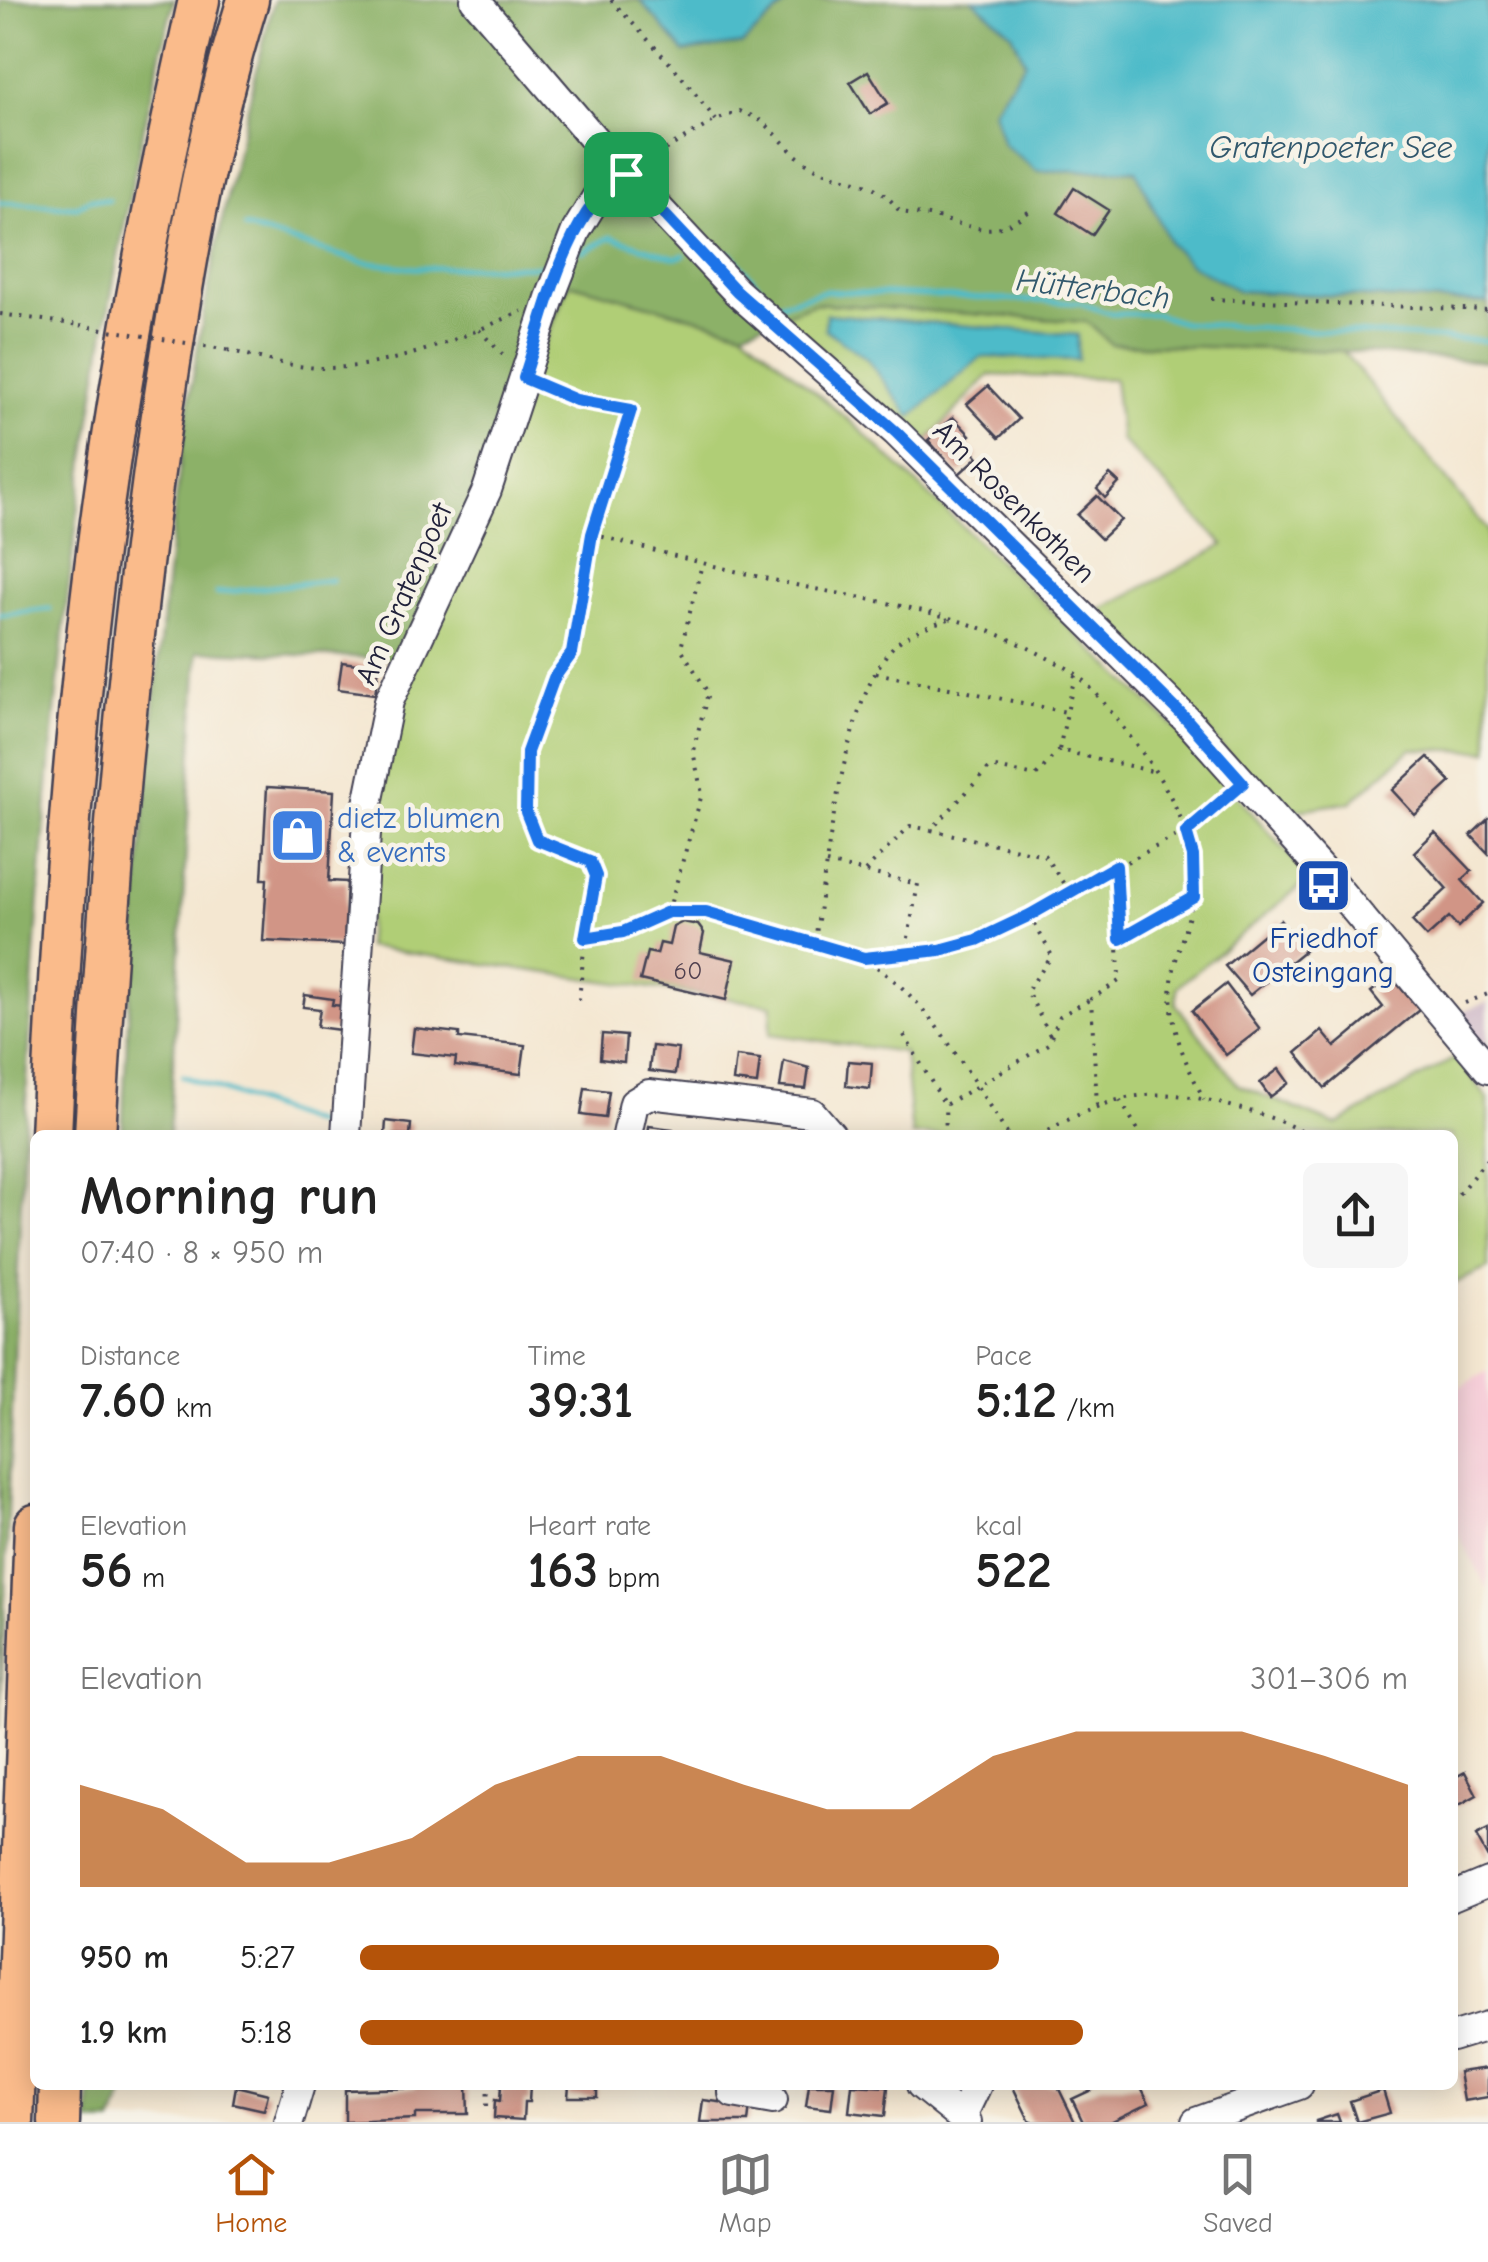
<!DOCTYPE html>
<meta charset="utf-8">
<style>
body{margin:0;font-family:"Comic Neue",sans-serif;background:#f6f6f6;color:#222;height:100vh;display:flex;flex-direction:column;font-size:38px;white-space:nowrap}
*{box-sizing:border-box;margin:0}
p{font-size:32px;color:#767676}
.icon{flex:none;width:55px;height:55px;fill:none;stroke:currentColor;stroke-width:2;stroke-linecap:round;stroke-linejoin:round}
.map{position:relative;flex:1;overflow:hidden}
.side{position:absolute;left:30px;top:1130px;width:1428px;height:960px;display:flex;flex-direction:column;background:#fff;border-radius:15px;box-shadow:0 5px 25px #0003}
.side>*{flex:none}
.pin{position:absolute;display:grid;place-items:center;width:85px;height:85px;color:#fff;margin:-42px;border-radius:20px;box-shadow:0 5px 15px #0006}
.round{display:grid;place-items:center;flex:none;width:105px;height:105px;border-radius:15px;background:#f6f6f6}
.headline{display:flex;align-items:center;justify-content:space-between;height:170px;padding:0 50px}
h1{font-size:55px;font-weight:700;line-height:75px}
.metrics{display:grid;grid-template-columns:repeat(3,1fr);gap:15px;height:170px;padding:10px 50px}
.metrics div{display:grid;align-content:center}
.metrics b{font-size:50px;font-weight:700}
.metrics small{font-size:28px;font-weight:400}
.metrics p{font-size:28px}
.chart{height:280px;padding:20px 50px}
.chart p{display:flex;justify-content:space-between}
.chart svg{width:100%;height:180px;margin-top:10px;fill:#b45309;opacity:.7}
ul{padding:0 50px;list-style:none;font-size:32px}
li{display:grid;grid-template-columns:160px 120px 1fr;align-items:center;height:75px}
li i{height:25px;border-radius:12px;background:#b45309}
.dock{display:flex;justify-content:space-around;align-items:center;height:140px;border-top:2px solid #e0e0e0;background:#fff;font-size:28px;color:#767676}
.dock a{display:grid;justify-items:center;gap:5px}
.dock .selected{color:#b45309}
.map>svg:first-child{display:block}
.built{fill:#f6cfd9}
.industrial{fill:#d1bdcb}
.green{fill:#b0ce76;stroke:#697858;stroke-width:2.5}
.forest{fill:#8cb167;stroke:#576a51;stroke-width:2.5}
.water{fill:#4ebbc9;stroke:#386e82;stroke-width:2.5}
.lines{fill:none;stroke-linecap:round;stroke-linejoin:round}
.stream{stroke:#4ebbc9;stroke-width:5}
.building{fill:#d19586}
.minor-casing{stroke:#424052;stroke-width:32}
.highway-casing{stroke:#424052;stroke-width:45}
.path{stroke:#424052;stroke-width:4;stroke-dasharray:2.5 8;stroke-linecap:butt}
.minor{stroke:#fff;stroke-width:28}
.highway{stroke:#fabb8b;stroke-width:40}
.path-bridge{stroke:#424052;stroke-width:4;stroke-dasharray:2.5 8;stroke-linecap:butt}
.route-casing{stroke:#fff;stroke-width:20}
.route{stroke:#1a73e8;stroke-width:12}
.labels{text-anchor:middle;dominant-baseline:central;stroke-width:9;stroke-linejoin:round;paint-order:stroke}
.number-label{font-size:25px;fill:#4e3f4e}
.street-label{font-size:30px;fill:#22223b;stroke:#f7f3e8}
.shop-label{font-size:30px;fill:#366cbe;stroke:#f7f3e8;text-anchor:start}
.transit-label{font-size:30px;fill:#164399;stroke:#f7f3e8}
.water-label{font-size:32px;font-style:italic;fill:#31586d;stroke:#f7f3e8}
</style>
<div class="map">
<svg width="1488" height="2122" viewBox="0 0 1488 2122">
<rect width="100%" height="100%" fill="#f7f3e8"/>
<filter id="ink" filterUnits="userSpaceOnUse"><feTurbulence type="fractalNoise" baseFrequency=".01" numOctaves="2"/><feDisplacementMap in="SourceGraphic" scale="20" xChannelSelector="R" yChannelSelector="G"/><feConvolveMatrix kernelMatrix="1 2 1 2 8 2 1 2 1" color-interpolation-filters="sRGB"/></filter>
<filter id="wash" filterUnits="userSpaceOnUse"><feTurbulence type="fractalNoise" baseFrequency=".0048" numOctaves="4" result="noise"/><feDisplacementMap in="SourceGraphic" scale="40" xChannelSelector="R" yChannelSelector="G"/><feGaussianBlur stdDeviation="2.25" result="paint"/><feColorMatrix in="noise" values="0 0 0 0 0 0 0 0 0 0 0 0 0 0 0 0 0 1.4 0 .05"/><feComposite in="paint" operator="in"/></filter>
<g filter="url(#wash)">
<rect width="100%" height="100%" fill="#f4e7d1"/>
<path class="built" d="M1488,1371V1590L1453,1525L1452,1392Z"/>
<path class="industrial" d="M1488,1002V1052L1457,1014Z"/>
<g class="green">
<path d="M570,283L743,331L857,427L1178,730L1310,878L1177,987L1176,1004L1238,1085L1336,1125L1457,1057L1488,1099V1268L1453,1284L1452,1135H912L904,1052L770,1034L772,1005L366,947L377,805L396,703Z"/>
<path d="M815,303L1087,322L1111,344L1343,351L1488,531V751L1411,749L1351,802L1285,812L1092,614L1224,545L1121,440L1114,379L989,375L923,445L783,314Z"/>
</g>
<g class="forest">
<path d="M0,0H174C31,564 23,1150 0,1728Z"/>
<path d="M274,0H640L685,52L742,44L791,0H973L1012,33L1025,62L993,110L1037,171L1136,170L1170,244L1239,291L1488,303V362L1343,351L1111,344L1087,322L815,303L743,331L570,283L404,659L198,651L169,1135H122C127,1011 138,888 149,764C162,613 177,461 204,311C223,207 248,103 274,0Z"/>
<path d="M90,2085H129L112,2122H89Z"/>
</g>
<g class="water">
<path d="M640,0H791L742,44L684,52Z"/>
<path d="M973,0H1488V303L1239,291L1191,265L1170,244L1136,170L1037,171L1003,144L993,110L1025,62L1012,33Z"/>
<path d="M826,314L1078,335V360L981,357L911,417L866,358L825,329Z"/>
</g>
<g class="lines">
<g class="stream">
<path d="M0,203L77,207L90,199L109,200"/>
<path d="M245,227L361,262L415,268L547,266"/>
<path d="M716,251L731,254L775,305L825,291L1080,303L1111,314H1155L1183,323L1488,341"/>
<path d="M583,252L611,237L676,258L684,255"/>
<path d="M217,593L332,580"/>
<path d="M0,615L50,609"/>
<path d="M183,1076L335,1131"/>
</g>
</g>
<g id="blocks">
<g class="building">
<path d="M868,71L888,103L870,114L850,82Z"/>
<path d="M1074,188L1109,210L1092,235L1058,213Z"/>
<path d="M988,386L1019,419L999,438L967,404Z"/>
<path d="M953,417L970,435L964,440L978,457L959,474L928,440Z"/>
<path d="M1110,475L1119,483L1105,498L1097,489Z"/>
<path d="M1097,496L1121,520L1101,539L1077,515Z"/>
<path d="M342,662L379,667L375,694L338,689Z"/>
<path d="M1428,757L1451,782L1415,815L1392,790Z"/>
<path d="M267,787L334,791L329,881L347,882L344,945L263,941L267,879H262Z"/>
<path d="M1488,819V853L1471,835Z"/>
<path d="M1435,832L1472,871L1462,880L1483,903L1458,927L1449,917L1427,937L1412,921L1447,889L1414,852Z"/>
<path d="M1280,920L1305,950L1250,995L1225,966Z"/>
<path d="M683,922L698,925L704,933L700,952L735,960L726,1000L640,980L647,952L657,954L660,943L669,945L673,927Z"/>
<path d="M1391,976L1419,1010L1325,1088L1296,1053L1322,1031L1335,1047L1383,1007L1371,992Z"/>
<path d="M1226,984L1260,1029L1226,1055L1192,1011Z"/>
<path d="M305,995L333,999L332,1005L343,1006L340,1030L317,1027L320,1009L303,1007Z"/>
<path d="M414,1028L459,1033V1038L525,1045L521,1074L455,1066L456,1058L411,1053Z"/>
<path d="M602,1034L626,1036L624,1062L600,1059Z"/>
<path d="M652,1046L678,1049L675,1074L649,1071Z"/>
<path d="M736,1056L760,1059L757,1084L733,1081Z"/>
<path d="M784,1061L809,1068L806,1089L780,1087Z"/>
<path d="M848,1061L872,1063L870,1089L846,1086Z"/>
<path d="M1279,1069L1289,1083L1270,1097L1260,1083Z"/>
<path d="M585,1088L609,1091L605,1118L581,1115Z"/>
<path d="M386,1121L411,1124L410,1135H385Z"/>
<path d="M649,1126L673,1129V1135H648Z"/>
<path d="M1465,1772L1477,1795L1457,1806L1452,1799V1779Z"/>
<path d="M1488,1830V1858L1476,1836Z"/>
<path d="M1488,2068V2097L1464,2101L1459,2072Z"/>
<path d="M415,2085H467L468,2114H415V2119L345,2122V2090L415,2088Z"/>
<path d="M501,2085H530L529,2102H524L523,2120L494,2118L495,2100L500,2101Z"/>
<path d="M569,2085H597V2097H568Z"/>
<path d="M809,2085H834L831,2109L806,2106Z"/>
<path d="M852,2085L888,2087L885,2116L849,2112Z"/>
<path d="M1012,2085H1057L1075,2122H1030Z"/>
<path d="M1102,2085H1140L1149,2103L1110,2122H1083L1072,2099Z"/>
<path d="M236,2086L268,2094L264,2110L233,2103Z"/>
<path d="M1383,2090L1390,2113L1357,2122L1350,2101Z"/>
<path d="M703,2100L750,2106L748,2122H700Z"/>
<path d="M1337,2114L1340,2122H1316V2121Z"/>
</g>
</g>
</g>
<g filter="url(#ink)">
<use href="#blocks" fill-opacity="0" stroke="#424052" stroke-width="2.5"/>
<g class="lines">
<defs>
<g id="minor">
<path d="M475,0L600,146L737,292L896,432L1187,720L1330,880L1488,1069"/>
<path d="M346,1135L368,804L389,701L487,490L550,298L576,231L596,198L624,171"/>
<path d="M627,1135L634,1103L649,1094L812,1113L831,1135"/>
<path d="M1452,1897L1488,1882"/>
<path d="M1452,2037L1488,2026"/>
<path d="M733,2085V2093L773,2100"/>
<path d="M921,2085L967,2122"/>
<path d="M962,2116L977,2085"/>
<path d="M289,2122L300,2085"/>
<path d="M1196,2122L1299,2085"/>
</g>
<g id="highway">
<path d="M51,1135C61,920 75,705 105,492C128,326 162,163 199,0"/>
<path d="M95,1135C108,898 126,663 160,429C181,285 205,139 248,0"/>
<path d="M13,2122L35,1525"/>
<path d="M59,2122L60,2085"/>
</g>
</defs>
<use href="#minor" class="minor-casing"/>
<use href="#highway" class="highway-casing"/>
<g class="path">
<path d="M611,0L677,71L716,120"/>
<path d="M647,160L716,120L740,111C746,114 755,116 761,121C778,133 788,152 807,163C843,185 873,173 900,212C914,214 928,215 941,219C981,229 994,238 1031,210"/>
<path d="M1211,299L1488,310"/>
<path d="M0,314L80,325"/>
<path d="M479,330L507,359"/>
<path d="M228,350C257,357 290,367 320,368C390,369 459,339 522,311"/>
<path d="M546,388L576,400L631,410L592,534L572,653L554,679L527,752L526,812L537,840L590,861L596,876L585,939"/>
<path d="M592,534C663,553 734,572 805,587C887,603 970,615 1044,656C1055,662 1068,667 1077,675C1098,693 1115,717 1131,738C1158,772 1181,809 1192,851C1203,894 1182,929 1174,969C1164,1015 1183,1059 1204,1099"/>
<path d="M876,673L1066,712"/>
<path d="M1075,675L1059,750L1156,772"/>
<path d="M1059,750L1036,776L990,767L931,830L1044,855L1070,893"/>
<path d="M826,863L918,884L905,954"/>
<path d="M865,871L910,826L931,830"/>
<path d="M668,912L702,794L693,751L708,693L681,648L702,564"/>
<path d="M1030,915L1052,956L1027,991L1051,1037"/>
<path d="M1120,939L1194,897"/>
<path d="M815,941C826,868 843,698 894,646C909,632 930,625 949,619"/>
<path d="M864,957L940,950L977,940L1186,831L1228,796"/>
<path d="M579,1000L585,939L623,931L668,912H706L846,951C919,978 967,1073 1008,1135"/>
<path d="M1465,1003L1488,994"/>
<path d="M904,1035L945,1105"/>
<path d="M1120,1100L1141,1135"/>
<path d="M1097,1105L1091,999L1119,981L1116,866"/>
<path d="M946,1135L945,1105L1048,1044L1060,1016L1091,999"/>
<path d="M1039,1135C1114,1094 1151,1083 1234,1107C1259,1113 1286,1122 1308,1135"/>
<path d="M1452,1202L1488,1158"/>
<path d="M1452,1265L1454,1269"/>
<path d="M487,2106L488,2085"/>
</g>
<use href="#minor" class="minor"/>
<use href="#highway" class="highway"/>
<path class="path-bridge" d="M80,325L228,350"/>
</g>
</g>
<g class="lines" filter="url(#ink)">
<defs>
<path id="route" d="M624,171L737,292L896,432L1187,720L1243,783L1186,832L1193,856L1194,897L1120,939L1116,866L1030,915L977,940L940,950L864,958L706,912H668L623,932L585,938L596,876L590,861L537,840L526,812L527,752L554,678L572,653L592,534L631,410L576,400L524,378C547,308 564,219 624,171Z"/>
</defs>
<use href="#route" class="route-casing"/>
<use href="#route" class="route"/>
</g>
<defs>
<symbol id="shop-square" viewBox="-11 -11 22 22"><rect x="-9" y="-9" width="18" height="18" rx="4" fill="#3f7fe0" stroke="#f7f3e8"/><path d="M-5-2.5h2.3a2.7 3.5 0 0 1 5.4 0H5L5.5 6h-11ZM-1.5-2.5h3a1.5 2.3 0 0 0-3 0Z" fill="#fff"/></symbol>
<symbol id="bus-square" viewBox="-11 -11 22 22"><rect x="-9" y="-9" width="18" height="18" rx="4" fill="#1a4fb4" stroke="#f7f3e8"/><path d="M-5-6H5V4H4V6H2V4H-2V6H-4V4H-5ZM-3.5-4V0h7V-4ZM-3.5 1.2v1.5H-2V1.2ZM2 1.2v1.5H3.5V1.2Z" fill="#fff"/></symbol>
</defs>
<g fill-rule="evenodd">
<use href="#shop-square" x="266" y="804" width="63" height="63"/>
<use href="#bus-square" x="1292" y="854" width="63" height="63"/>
</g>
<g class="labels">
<g class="number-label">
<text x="688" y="970">60</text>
</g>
<g class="street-label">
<text transform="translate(1014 502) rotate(45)">Am Rosenkothen</text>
<text transform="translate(404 594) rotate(-66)">Am Gratenpoet</text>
</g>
<g class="shop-label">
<text x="337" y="818">dietz blumen<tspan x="337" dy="34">&amp; events</tspan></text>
</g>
<g class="transit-label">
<text x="1323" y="938">Friedhof<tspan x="1323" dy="34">Osteingang</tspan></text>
</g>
<g class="water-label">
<text x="1331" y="147">Gratenpoeter See</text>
<text transform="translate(1093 289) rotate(7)">Hütterbach</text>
</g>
</g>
</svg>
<div class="pin" style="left:626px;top:174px;background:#1e9e55"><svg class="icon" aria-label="arrive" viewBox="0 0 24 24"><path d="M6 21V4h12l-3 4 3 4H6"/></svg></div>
<section class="side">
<div class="headline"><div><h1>Morning run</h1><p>07:40 · 8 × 950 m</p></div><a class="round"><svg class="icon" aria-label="share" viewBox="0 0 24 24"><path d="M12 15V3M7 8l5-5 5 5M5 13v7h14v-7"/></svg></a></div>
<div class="metrics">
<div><p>Distance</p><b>7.60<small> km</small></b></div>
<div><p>Time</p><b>39:31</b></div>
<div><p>Pace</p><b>5:12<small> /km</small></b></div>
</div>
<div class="metrics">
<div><p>Elevation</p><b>56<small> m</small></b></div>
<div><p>Heart rate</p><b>163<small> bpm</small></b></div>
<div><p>kcal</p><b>522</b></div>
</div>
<div class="chart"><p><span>Elevation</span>301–306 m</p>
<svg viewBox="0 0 160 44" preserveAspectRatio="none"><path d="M0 44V19L10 25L20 38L30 38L40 32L50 19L60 12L70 12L80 19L90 25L100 25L110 12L120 6L130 6L140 6L150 12L160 19V44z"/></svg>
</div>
<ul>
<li><b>950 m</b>5:27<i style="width:61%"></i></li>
<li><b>1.9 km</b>5:18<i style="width:69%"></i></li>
</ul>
</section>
</div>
<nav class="dock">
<a class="selected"><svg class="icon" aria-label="home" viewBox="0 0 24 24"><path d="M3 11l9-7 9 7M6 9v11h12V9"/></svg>Home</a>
<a><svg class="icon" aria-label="map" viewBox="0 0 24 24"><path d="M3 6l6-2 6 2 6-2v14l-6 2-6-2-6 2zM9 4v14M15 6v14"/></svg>Map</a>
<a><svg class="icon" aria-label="saved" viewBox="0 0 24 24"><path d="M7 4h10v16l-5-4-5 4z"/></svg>Saved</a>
</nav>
